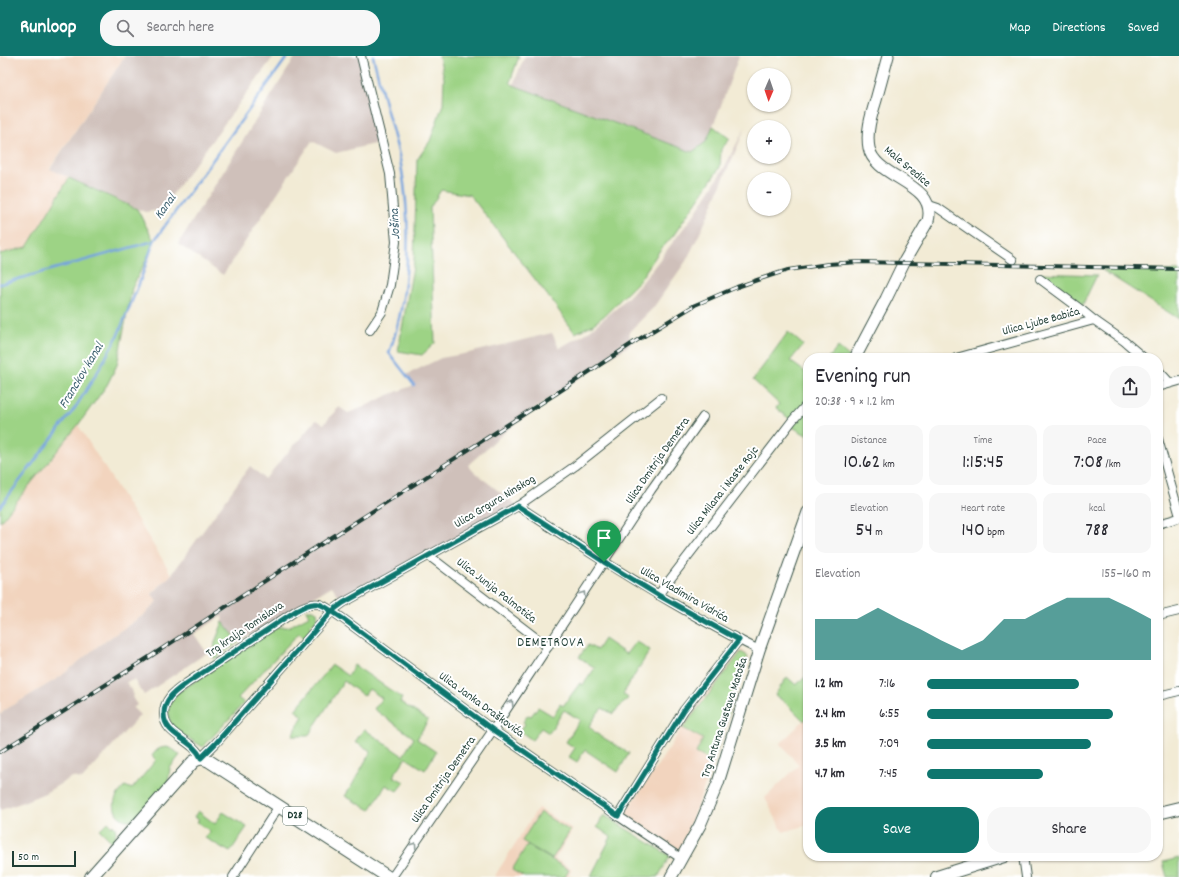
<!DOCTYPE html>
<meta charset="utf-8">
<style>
body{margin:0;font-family:Dekko,sans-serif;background:#f7f7f7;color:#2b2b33;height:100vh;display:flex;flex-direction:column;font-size:15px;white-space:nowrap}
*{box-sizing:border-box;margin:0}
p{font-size:13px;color:#7c7c81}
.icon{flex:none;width:22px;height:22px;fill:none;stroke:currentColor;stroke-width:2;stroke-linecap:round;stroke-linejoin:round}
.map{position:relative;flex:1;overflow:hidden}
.sheet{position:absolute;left:803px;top:297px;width:360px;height:508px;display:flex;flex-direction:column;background:#fff;border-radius:16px;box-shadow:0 1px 3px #0004}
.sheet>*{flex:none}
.needle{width:26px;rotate:182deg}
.fabs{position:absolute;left:747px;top:12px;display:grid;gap:8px}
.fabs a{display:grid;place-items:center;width:44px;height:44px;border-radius:50%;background:#fff;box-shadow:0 1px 3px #0004;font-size:20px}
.scale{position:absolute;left:12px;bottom:10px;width:64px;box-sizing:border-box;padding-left:4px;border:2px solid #1f3d34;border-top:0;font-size:11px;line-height:14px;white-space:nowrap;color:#1f3d34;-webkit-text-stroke:3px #fff;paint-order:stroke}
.pin{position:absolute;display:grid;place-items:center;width:34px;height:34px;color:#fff;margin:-41px -17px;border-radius:50% 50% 50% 0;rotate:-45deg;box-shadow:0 0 4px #0007}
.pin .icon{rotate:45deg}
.round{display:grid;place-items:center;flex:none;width:42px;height:42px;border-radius:16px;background:#f7f7f7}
.headline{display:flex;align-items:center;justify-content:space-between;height:68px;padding:0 12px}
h1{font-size:22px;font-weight:600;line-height:30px}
.metrics{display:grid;grid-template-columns:repeat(3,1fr);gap:6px;height:68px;padding:4px 12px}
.metrics div{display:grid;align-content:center;border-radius:10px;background:#f7f7f7;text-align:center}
.metrics b{font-size:20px;font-weight:600}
.metrics small{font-size:11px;font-weight:400}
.metrics p{font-size:11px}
.chart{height:112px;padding:8px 12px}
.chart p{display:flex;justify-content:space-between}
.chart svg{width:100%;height:72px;margin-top:4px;fill:#0f766e;opacity:.7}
.button{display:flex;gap:8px;margin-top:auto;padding:8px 12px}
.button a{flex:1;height:46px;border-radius:16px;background:#0f766e;color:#fff;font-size:16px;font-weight:600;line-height:46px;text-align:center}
.button a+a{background:#f7f7f7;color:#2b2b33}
ul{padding:0 12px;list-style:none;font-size:13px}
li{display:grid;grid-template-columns:64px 48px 1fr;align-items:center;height:30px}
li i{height:10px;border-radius:5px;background:#0f766e}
header{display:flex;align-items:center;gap:24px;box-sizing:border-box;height:56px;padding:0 20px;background:#0f766e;color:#fff}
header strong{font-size:19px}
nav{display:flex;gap:22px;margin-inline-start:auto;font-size:14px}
.search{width:280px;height:36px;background:#f7f7f7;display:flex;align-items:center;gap:10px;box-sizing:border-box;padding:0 14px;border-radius:16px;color:#7c7c81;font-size:15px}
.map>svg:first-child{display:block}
.built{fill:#f2d4be}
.industrial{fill:#cfc0ba}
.green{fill:#9dd385;stroke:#5e885c}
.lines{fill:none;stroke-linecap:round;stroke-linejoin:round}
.stream{stroke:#75a3de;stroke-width:2.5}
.street-casing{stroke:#3f574c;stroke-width:10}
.secondary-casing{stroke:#3f574c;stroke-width:13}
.primary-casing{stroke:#3f574c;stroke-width:14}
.street{stroke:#fff;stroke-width:8}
.secondary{stroke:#fff;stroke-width:11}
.primary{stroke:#fff;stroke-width:12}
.rail-casing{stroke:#1f3d34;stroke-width:4}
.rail{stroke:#fff;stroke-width:2.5;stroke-dasharray:8;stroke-linecap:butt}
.oneway{stroke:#8f9e9a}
.route-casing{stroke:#fff;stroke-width:8}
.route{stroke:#0f766e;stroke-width:5}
.labels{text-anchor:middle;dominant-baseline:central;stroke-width:4;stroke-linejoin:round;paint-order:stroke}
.shield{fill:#fff;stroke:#627771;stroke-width:1}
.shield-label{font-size:11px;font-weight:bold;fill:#1f3d34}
.street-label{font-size:12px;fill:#1f3d34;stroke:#fff}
.water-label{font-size:13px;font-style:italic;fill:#3d6170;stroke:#fff}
.neighbourhood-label{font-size:13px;letter-spacing:1px;fill:#1f3d34;stroke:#fff}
</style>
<header>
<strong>Runloop</strong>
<div class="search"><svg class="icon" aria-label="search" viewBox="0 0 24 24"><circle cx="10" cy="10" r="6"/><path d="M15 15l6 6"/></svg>Search here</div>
<nav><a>Map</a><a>Directions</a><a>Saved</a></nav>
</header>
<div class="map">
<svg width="1179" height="821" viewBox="0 0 1179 821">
<rect width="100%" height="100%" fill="#fff"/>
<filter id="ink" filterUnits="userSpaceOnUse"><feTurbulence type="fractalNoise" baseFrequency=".025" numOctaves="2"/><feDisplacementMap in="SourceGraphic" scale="8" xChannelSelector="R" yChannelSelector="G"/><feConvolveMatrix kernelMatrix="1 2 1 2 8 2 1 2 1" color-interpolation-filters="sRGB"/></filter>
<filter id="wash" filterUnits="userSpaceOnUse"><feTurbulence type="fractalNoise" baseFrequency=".012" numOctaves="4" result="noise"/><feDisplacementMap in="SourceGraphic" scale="16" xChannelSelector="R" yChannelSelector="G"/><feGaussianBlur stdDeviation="0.9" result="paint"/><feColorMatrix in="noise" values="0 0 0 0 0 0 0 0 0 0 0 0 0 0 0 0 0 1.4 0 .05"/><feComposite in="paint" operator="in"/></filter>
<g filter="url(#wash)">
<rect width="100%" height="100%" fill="#f2ebd5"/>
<g class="built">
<path d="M0,0H125L50,112L69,122L27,191L0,198Z"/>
<path d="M78,369L169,514L172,518L152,537L157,545L145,558L98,590L60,621L5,654L0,658V466Z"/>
<path d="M741,593L749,600L715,704L679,795L624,759L672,688L693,652Z"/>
<path d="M808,660V769L783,776L765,742L799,709L780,688Z"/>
<path d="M538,752L573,773L555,803L572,813L568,821H494Z"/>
</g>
<g class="industrial">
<path d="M125,0H274L161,154L145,156L50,113Z"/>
<path d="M296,0H362L382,86L336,97L312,85L223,219L178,188Z"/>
<path d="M525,0H739L717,60L706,86L692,96L513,29Z"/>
<path d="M746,70L703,171L686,205L653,252L629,276L631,288L557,337L515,368L498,382L468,409L474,416L518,450L343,547L332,530L239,586L223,566L222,560L194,578L207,597L202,600L144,639L134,624L126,626L134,639L132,641L137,649L133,652L140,659L82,723L72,721L45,737L18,748L0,754V659L5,654L60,621L98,590L145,558L157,546L152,538L172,518L250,410L265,423L316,364L324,368L339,351L348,357L364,351L386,340L414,329L406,319L441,302L469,297L552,277L559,292L585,278L618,251L641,228L696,156L724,112Z"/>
</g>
<g class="green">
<path d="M439,0H519L510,26L513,29L692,96L706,86L713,70L730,83L721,93L720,111L673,180L660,194L639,225L605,259L592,269L575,277L551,244L470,139L441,134L430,152L435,287L422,299L398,295L414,205L417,104L430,85L443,48L444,22Z"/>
<path d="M69,122L137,153L154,185L151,194L132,232L117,309L107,329L78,369L0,466V198L27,191Z"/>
<path d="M1102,214L1179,215V263Z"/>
<path d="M1040,217L1097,219L1081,252L1046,224Z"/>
<path d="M788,276L803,289L790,305L808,318V380L789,369L792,365L776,352L779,348L753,324Z"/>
<path d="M838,291L850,301L849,302H829Z"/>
<path d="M306,554H313L317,556C319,563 315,565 310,570L313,574L305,582L299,577L238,642L244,647L203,691C197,687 177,676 173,671C166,662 168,648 174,639L278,571H288L309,560Z"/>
<path d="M223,566L239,586L214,603L213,601L215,586Z"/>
<path d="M604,583L626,598L636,585L650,594L623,638L628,642C624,648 617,652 613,658L602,652L597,658L589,670L597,678L629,697L618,716L585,694L577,706L569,701L575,692L566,686L580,664L564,654L549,677L541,672L532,684L520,675L525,668L523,666L528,659L531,660L538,651L553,660L560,648L563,650L580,627L583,629L595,612L579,601L588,589L597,594Z"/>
<path d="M741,596L748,600L713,706L696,697L703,683L683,672Z"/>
<path d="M332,609L348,620L354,609L402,642L400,646L428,664L417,683L436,696L425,714L406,702L393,720L404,726L397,735L386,729L370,754L345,740L351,731L371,695L355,686L364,673L403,700L414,682L374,653L382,642L369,633L364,640L344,625L308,680H292L303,660L295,654Z"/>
<path d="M808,619V660L804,665L787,648L775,639L787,621L796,629Z"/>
<path d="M167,691L174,694L180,699L170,712L168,727L136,763C132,764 127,765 123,763C114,759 112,747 117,740C119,736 123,733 125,730L132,733L156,704L152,700C157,693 158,692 167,691Z"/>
<path d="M198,755L215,768L223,756L247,771L230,796L205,782L210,775L197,766L199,764L194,761Z"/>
<path d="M540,756L570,775L552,803L522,785Z"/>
<path d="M604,759L670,800L658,821H592L591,820L611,781L597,771Z"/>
<path d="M108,766L112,770L113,768C117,774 117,779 113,785H111L100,774Z"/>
<path d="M527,789L569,814L565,821H524L512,814Z"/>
<path d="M1179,802V821H1167L1163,806Z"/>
</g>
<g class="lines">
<g class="stream">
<path d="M373,0C379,24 385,49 392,73C395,85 399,97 401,109C412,169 410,239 389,297L414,329"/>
<path d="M0,228L154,185L288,0"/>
<path d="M0,451L75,352L97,317L117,281L139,228L154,185"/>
</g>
</g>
</g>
<g filter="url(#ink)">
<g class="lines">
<defs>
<g id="street">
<path d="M361,0L390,118L396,186L390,229L382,256L370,274"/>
<path d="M929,149L938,152L1013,204"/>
<path d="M1040,223L1083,255L1094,264"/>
<path d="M956,302L1094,264L1124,285L1144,302"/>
<path d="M1158,314L1170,327"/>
<path d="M1158,331L1179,325"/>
<path d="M1158,383L1179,457"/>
<path d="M518,450C596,501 675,552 759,594"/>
<path d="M1158,468L1179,462"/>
<path d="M428,499L548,591"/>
<path d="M658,539L792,365L808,347"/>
<path d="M1158,560L1179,555"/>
<path d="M1158,640L1179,635"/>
<path d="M618,760L493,674L342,562C323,550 320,541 297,554L187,627C176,635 164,642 164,658C164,680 193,683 201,702L216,687L332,555L343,547L518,450L575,410L661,342"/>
<path d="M1023,800L1026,821"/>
<path d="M682,803L618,760L684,654L739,584"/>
<path d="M233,821L279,750"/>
<path d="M392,821L493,674L651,434L703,361"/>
</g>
<g id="secondary">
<path d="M856,302L857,298L886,243L904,206L928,165C938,126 875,123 869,92C866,76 871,60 876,44C880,29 884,15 888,0"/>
<path d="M671,821L700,769L718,727L759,594L808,456"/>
</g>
<g id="primary">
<path d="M1158,757L1179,752"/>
<path d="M91,821L193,706C199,702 203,702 209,705L388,821"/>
<path d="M937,821L1004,800"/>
</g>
</defs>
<use href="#street" class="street-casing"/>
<use href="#secondary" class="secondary-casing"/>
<use href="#primary" class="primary-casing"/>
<use href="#street" class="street"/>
<use href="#secondary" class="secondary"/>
<use href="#primary" class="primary"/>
<defs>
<path id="rail" d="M0,696L154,598L315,492L557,337L636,285L695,249L737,231L760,223L788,214L828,208L859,206L1179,213"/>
</defs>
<use href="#rail" class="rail-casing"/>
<use href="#rail" class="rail"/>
</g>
<defs><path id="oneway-chevron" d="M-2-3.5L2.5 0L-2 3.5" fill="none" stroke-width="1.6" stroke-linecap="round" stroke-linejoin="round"/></defs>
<g class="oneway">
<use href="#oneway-chevron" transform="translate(583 538) rotate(-57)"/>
<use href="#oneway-chevron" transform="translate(511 647) rotate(-57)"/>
<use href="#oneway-chevron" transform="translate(414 789) rotate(-56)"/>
</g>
</g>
<g class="lines" filter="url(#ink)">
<defs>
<path id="route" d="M604,506L518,450L343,547L332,555L216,687L201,702C193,683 164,680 164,658C164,642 176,635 187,627L297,554C319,541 323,550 342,562L493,674L618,760L684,654L739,584L658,539L604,506"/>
</defs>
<use href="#route" class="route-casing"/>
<use href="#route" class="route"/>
</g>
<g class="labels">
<rect class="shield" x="283" y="751" width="24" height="18" rx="3"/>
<g class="shield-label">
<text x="295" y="760">D28</text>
</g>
<g class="street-label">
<text transform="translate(907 111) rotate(40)">Male Sredice</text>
<text transform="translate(1041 266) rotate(-15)">Ulica Ljube Babića</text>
<text transform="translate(658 405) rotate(-55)">Ulica Dmitrija Demetra</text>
<text transform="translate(723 435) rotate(-52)">Ulica Milana i Naste Rojc</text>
<text transform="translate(495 446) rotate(-31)">Ulica Grgura Ninskog</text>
<text transform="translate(496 535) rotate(38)">Ulica Junija Palmotića</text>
<text transform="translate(684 539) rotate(30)">Ulica Vladimira Vidrića</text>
<text transform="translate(245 574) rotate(-34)">Trg kralja Tomislava</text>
<text transform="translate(481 649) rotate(36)">Ulica Janka Draškovića</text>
<text transform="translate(725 662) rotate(-72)">Trg Antuna Gustava Matoša</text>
<text transform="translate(444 724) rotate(-55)">Ulica Dmitrija Demetra</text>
</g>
<g class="water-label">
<text transform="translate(166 151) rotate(-54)">Kanal</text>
<text transform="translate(396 168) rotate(-93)">Jošina</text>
<text transform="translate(82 320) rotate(-59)">Franckov kanal</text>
</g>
<g class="neighbourhood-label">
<text x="551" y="587">DEMETROVA</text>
</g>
</g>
</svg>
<div class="fabs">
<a><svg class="needle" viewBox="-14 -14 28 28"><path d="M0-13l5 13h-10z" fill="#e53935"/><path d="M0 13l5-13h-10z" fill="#7c7c81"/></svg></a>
<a>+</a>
<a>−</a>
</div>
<div class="scale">50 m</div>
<div class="pin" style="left:604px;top:506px;background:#1e9e55"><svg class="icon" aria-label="arrive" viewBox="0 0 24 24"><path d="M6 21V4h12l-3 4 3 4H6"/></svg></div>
<section class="sheet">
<div class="headline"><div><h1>Evening run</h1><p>20:38 · 9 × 1.2 km</p></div><a class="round"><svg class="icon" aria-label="share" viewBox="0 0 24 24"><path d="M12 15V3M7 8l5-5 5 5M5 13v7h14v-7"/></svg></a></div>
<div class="metrics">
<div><p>Distance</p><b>10.62<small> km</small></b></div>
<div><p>Time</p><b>1:15:45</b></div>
<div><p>Pace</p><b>7:08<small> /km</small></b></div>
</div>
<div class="metrics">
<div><p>Elevation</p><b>54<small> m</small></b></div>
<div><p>Heart rate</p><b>140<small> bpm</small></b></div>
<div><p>kcal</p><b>788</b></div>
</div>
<div class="chart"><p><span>Elevation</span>155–160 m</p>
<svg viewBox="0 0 160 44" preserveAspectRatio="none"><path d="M0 44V19L10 19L20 19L30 12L40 19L50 25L60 32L70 38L80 32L90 19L100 19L110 12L120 6L130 6L140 6L150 12L160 19V44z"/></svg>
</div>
<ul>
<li><b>1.2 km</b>7:16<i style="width:68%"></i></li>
<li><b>2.4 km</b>6:55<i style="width:83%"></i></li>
<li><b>3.5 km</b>7:09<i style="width:73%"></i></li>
<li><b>4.7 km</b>7:45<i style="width:52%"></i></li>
</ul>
<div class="button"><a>Save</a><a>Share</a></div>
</section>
</div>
